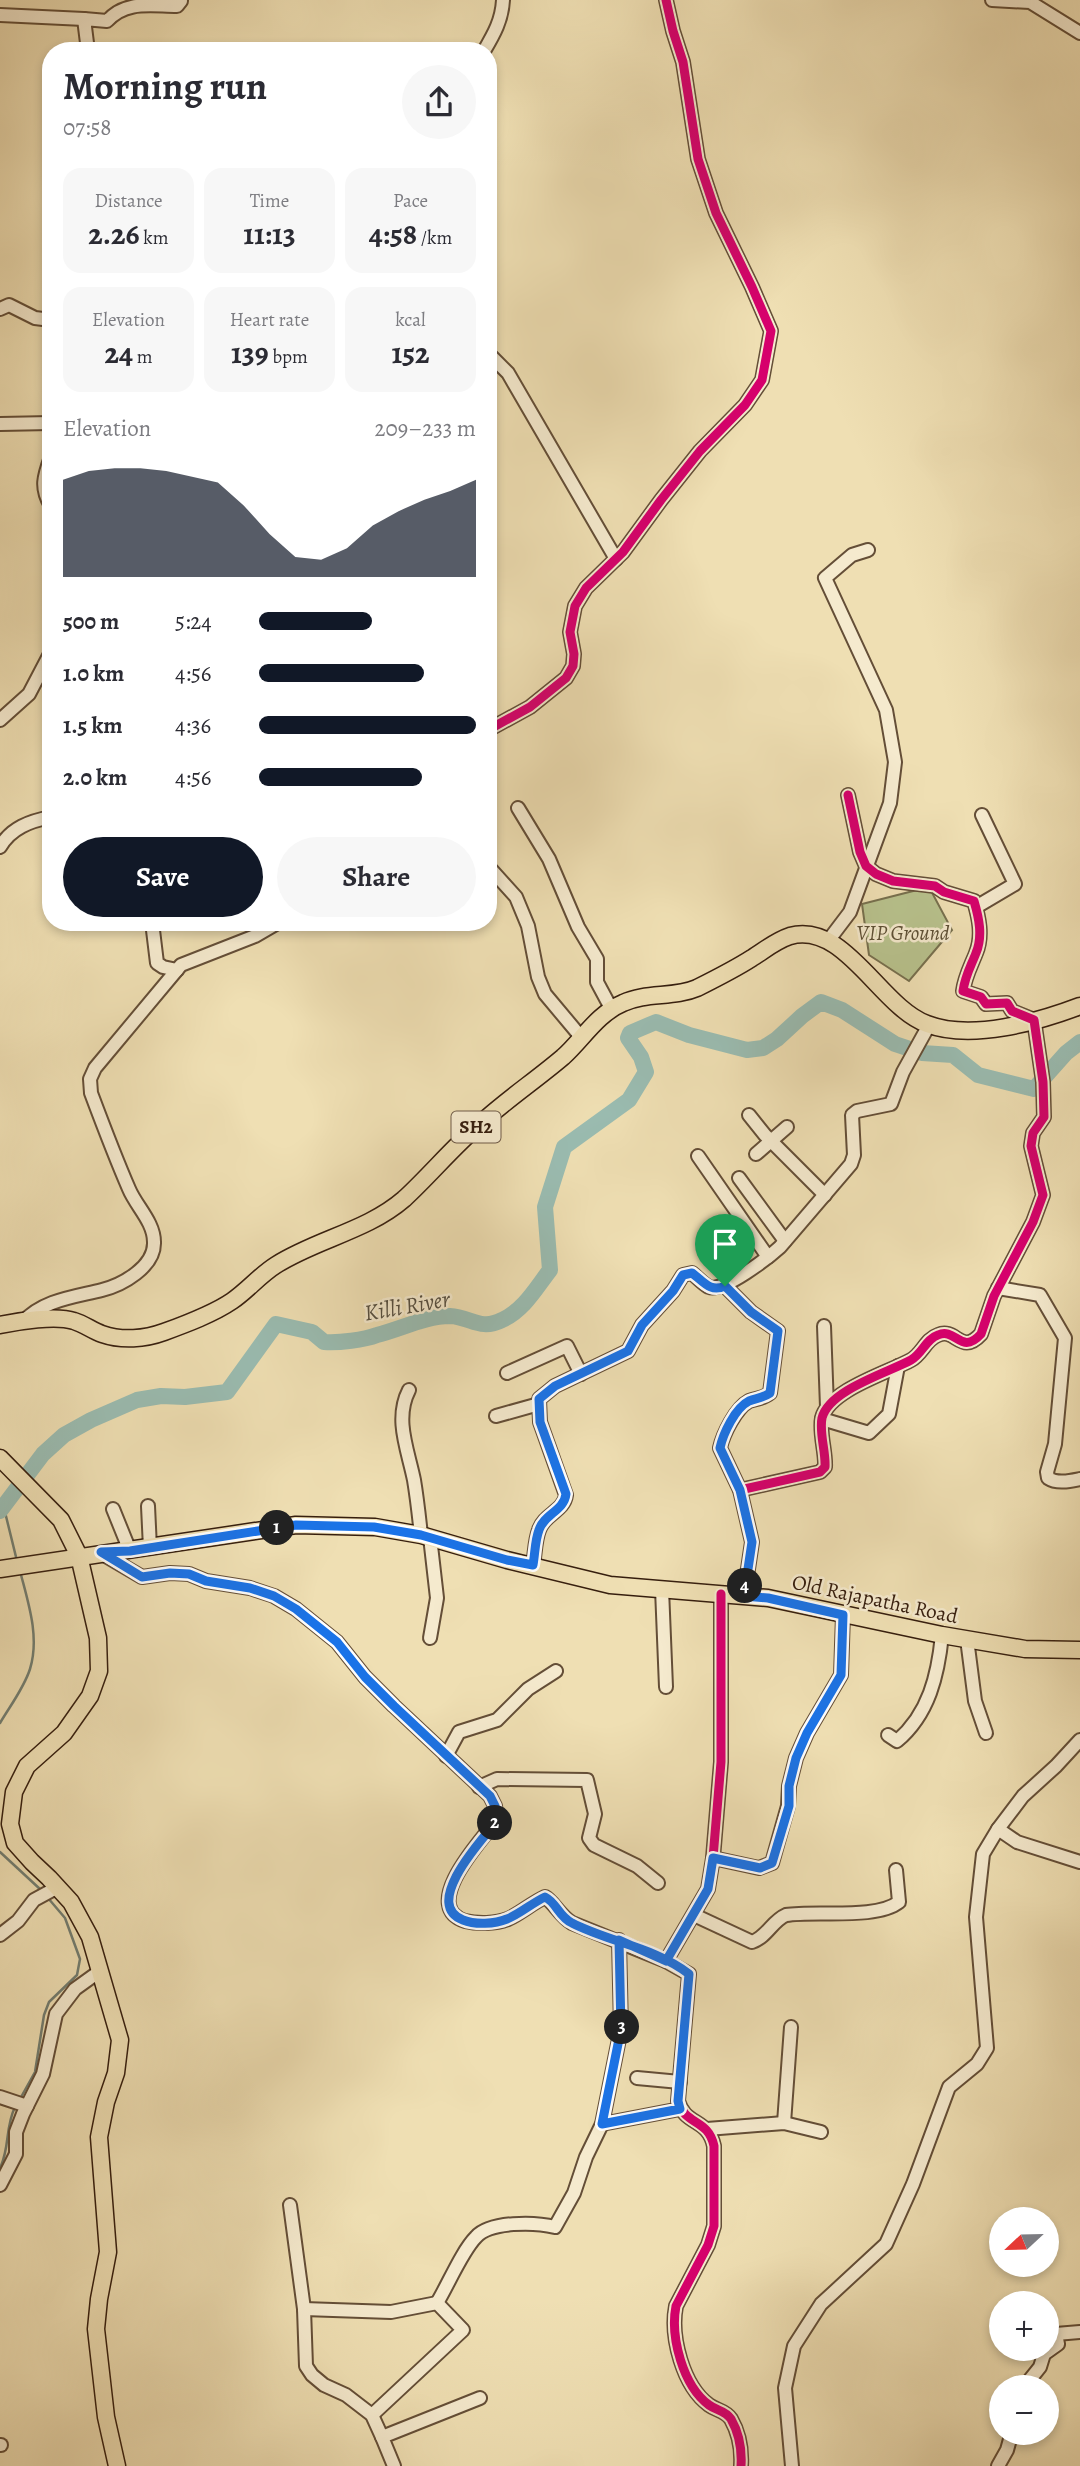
<!DOCTYPE html>
<meta charset="utf-8">
<style>
body{margin:0;font-family:Alegreya,serif;background:#f7f7f7;color:#2b2b33;height:100vh;display:flex;flex-direction:column;font-size:26px;white-space:nowrap}
*{box-sizing:border-box;margin:0}
p{font-size:23px;color:#7c7c81}
.icon{flex:none;width:38px;height:38px;fill:none;stroke:currentColor;stroke-width:2;stroke-linecap:round;stroke-linejoin:round}
.map{position:relative;flex:1;overflow:hidden}
.panel{position:absolute;left:42px;top:42px;width:455px;height:889px;display:flex;flex-direction:column;background:#fff;border-radius:28px;box-shadow:0 4px 10px #0003}
.panel>*{flex:none}
.needle{width:46px;rotate:248deg}
.fabs{position:absolute;left:989px;top:2207px;display:grid;gap:14px}
.fabs a{display:grid;place-items:center;width:70px;height:70px;border-radius:50%;background:#fff;box-shadow:0 4px 10px #0003;font-size:35px}
.pin{position:absolute;display:grid;place-items:center;width:60px;height:60px;color:#fff;margin:-72px -30px;border-radius:50% 50% 50% 0;rotate:-45deg;box-shadow:0 0 7px #0007}
.pin .icon{rotate:45deg}
.km{position:absolute;width:35px;height:35px;margin:-18px;border-radius:50%;background:#222;color:#fff;font-size:19px;line-height:35px;text-align:center}
.round{display:grid;place-items:center;flex:none;width:74px;height:74px;border-radius:37px;background:#f7f7f7}
.head{display:flex;align-items:center;justify-content:space-between;height:119px;padding:0 21px}
h1{font-size:38px;font-weight:700;line-height:52px}
.metrics{display:grid;grid-template-columns:repeat(3,1fr);gap:10px;height:119px;padding:7px 21px}
.metrics div{display:grid;align-content:center;border-radius:18px;background:#f7f7f7;text-align:center}
.metrics b{font-size:30px;font-weight:700}
.metrics small{font-size:19px;font-weight:400}
.metrics p{font-size:19px}
.chart{height:196px;padding:14px 21px}
.chart p{display:flex;justify-content:space-between}
.chart svg{width:100%;height:126px;margin-top:7px;fill:#111827;opacity:.7}
.button{display:flex;gap:14px;margin-top:auto;padding:14px 21px}
.button a{flex:1;height:80px;border-radius:42px;background:#111827;color:#fff;font-size:28px;font-weight:700;line-height:80px;text-align:center}
.button a+a{background:#f7f7f7;color:#2b2b33}
ul{padding:0 21px;list-style:none;font-size:23px}
li{display:grid;grid-template-columns:112px 84px 1fr;align-items:center;height:52px}
li i{height:18px;border-radius:9px;background:#111827}
.map>svg:first-child{display:block}
.green{fill:#b8c28d;stroke:#77704e;stroke-width:2}
.lines{fill:none;stroke-linecap:round;stroke-linejoin:round}
.stream{stroke:#727d70;stroke-width:2.5}
.river{stroke:#9abcb1;stroke-width:16}
.minor-casing{stroke:#644e37;stroke-width:16}
.major-casing{stroke:#361e0e;stroke-width:19}
.minor{stroke:#f5eace;stroke-width:12}
.major{stroke:#efdfb3;stroke-width:16}
.cycleway-casing{stroke:#f5eace;stroke-width:13}
.cycleway{stroke:#d6006c;stroke-width:9}
.route-casing{stroke:#fff;stroke-width:14}
.route{stroke:#1a73e8;stroke-width:9}
.labels{text-anchor:middle;dominant-baseline:central;stroke-width:5;stroke-linejoin:round;paint-order:stroke}
.shield{fill:#f5eace;stroke:#6f5b48;stroke-width:2}
.shield-label{font-size:19px;font-weight:bold;fill:#361e0e}
.park-label{font-size:21px;font-style:italic;fill:#5d4f34;stroke:#f5eace}
.street-label{font-size:21px;fill:#361e0e;stroke:#f5eace}
.water-label{font-size:23px;font-style:italic;fill:#544d3f;stroke:#f5eace}
</style>
<div class="map">
<svg width="1080" height="2466" viewBox="0 0 1080 2466">
<rect width="100%" height="100%" fill="#efdfb3"/>
<filter id="stains"><feTurbulence type="fractalNoise" baseFrequency=".00286" numOctaves="4"/><feColorMatrix values="0 0 0 0 .2 0 0 0 0 .09 0 0 0 0 .02 0 0 0 .5 -.17"/></filter>
<radialGradient id="worn" r=".72"><stop offset=".6" stop-color="#630" stop-opacity="0"/><stop offset="1" stop-color="#630" stop-opacity=".3"/></radialGradient>
<path class="green" d="M929,887L952,930L909,981L869,955L862,904Z"/>
<g class="lines">
<g class="stream">
<path d="M4,1508L17,1561"/>
<path d="M0,1723C10,1706 24,1688 30,1669C40,1637 28,1602 20,1571"/>
<path d="M0,1852L41,1890"/>
<path d="M20,2099L35,2072L44,2015L49,2002L77,1975L80,1959L65,1918L48,1898"/>
<path d="M0,2168C10,2148 5,2127 15,2107"/>
</g>
<path class="river" d="M0,1511L43,1454L64,1435L91,1420L137,1400L161,1396L185,1397L227,1392L276,1324L312,1332L324,1342C339,1343 364,1340 377,1335C401,1329 426,1316 450,1316C471,1317 480,1331 502,1320C524,1310 536,1288 550,1270L545,1207L564,1147L629,1100L646,1072L641,1057L628,1038L630,1033L656,1022L689,1035L747,1050L763,1048L777,1039L802,1016L821,1002L842,1010L895,1044L922,1053L953,1055L978,1075L1034,1089L1066,1053L1080,1042"/>
<defs>
<g id="minor">
<path d="M992,0L1030,2L1080,33"/>
<path d="M0,15L84,19"/>
<path d="M88,51L84,19L107,21C126,0 151,6 177,6L181,1"/>
<path d="M484,51C494,34 502,20 503,0"/>
<path d="M0,309L9,305L35,318L51,320"/>
<path d="M488,353L508,373L616,559"/>
<path d="M0,424L51,423"/>
<path d="M51,457C44,476 40,488 51,506"/>
<path d="M0,720L29,694L51,652"/>
<path d="M488,730L530,707L566,678L573,666L574,654L570,632L575,606L586,588L623,552L661,500L700,451L745,405L762,380L771,331L752,287L716,213L698,159L683,62L673,31L666,0"/>
<path d="M518,808L549,859L578,927L597,959V982L612,1010"/>
<path d="M0,847C11,828 30,821 51,817"/>
<path d="M488,866L516,897L528,926L538,977L545,994L581,1037"/>
<path d="M976,907L1015,884L982,815"/>
<path d="M152,922L157,963L163,967L177,970"/>
<path d="M828,941L850,912L890,803L895,762L886,710L825,578L852,555L868,550"/>
<path d="M749,1115L765,1135L825,1195"/>
<path d="M756,1154L787,1127"/>
<path d="M698,1156L768,1257"/>
<path d="M739,1178L785,1241"/>
<path d="M725,1286L751,1312L778,1331L770,1393C763,1399 757,1398 749,1401C736,1408 723,1434 720,1448L740,1490L752,1542L744,1596"/>
<path d="M998,1288L1040,1295L1065,1338L1055,1444L1047,1472L1048,1478C1057,1484 1070,1481 1080,1479"/>
<path d="M23,1322C43,1300 74,1297 102,1290C122,1285 155,1267 154,1242C154,1222 136,1206 129,1189C115,1157 103,1125 91,1093L90,1079L95,1068L181,965L255,936L279,922"/>
<path d="M824,1326L827,1407"/>
<path d="M507,1373L567,1346L581,1374"/>
<path d="M409,1390C394,1419 408,1450 414,1480C417,1498 419,1516 421,1535"/>
<path d="M496,1416L539,1404"/>
<path d="M822,1419L869,1433L889,1414L898,1366"/>
<path d="M740,1490L820,1472L825,1467C826,1452 819,1433 822,1418C829,1390 887,1373 911,1360C922,1354 926,1339 938,1335C956,1327 961,1356 981,1334L994,1296L1033,1222L1043,1195L1031,1146L1033,1133L1044,1117L1043,1082L1034,1020L1012,1011L1007,1003L986,1004L981,997L963,991C965,976 971,966 976,953C983,936 979,918 974,901L944,892L935,886L893,881L876,874L866,866L860,852L848,795"/>
<path d="M148,1506L150,1548"/>
<path d="M113,1509L130,1551"/>
<path d="M430,1537L437,1598L430,1638"/>
<path d="M101,1553L142,1577L170,1573L189,1574L206,1581L250,1588L274,1596L296,1609L337,1642L365,1677L394,1706L490,1796L495,1806L497,1820C483,1838 419,1906 465,1921C477,1924 496,1924 508,1919C521,1913 532,1903 545,1897C553,1901 560,1916 572,1923L666,1961"/>
<path d="M533,1565C535,1554 535,1540 539,1530C544,1514 564,1511 566,1495L540,1422L539,1399L555,1386L628,1351L642,1325L673,1291L683,1275L692,1273C697,1277 703,1284 709,1287C723,1293 769,1257 780,1247L851,1164L854,1155L852,1115L857,1111L891,1104L903,1072L929,1025"/>
<path d="M662,1589L666,1687"/>
<path d="M721,1594V1762L713,1858L708,1889L666,1961L689,1974L678,2101C685,2126 708,2118 714,2146V2226L708,2245L676,2306C670,2337 683,2386 709,2405C717,2411 725,2410 731,2419C739,2433 742,2450 741,2466"/>
<path d="M967,1639L975,1701L986,1733"/>
<path d="M888,1735L897,1741C929,1714 938,1675 942,1635"/>
<path d="M1080,1740L1056,1766L1023,1796L998,1829L1017,1842L1080,1862"/>
<path d="M446,1756L459,1732L497,1720L528,1689L556,1671"/>
<path d="M479,1787L497,1779L587,1780L595,1814L589,1838L594,1845L637,1866L658,1883"/>
<path d="M713,1858L759,1868L772,1863L788,1806L789,1786L796,1758L807,1733L841,1675L843,1615"/>
<path d="M694,1915L752,1942C767,1937 772,1921 786,1915C816,1910 876,1920 899,1902L896,1870"/>
<path d="M0,1935L18,1921L34,1900L58,1887"/>
<path d="M637,2078L680,2082"/>
<path d="M0,2097L27,2106"/>
<path d="M784,2123L791,2027"/>
<path d="M602,2124L680,2109"/>
<path d="M707,2129L784,2123L821,2132"/>
<path d="M0,2185L16,2154V2132L23,2114L43,2074L56,2014L75,1989L100,1971"/>
<path d="M290,2205L304,2309L306,2366L312,2375L324,2385L346,2395L372,2415L382,2437"/>
<path d="M437,2303C448,2285 462,2251 476,2237C490,2221 535,2222 555,2227L574,2193L586,2157L602,2124L621,2029L619,1940"/>
<path d="M304,2309L391,2312L437,2303L463,2330L372,2415"/>
<path d="M1024,2387L1040,2367L1044,2354L1058,2344L1056,2334L1080,2332"/>
<path d="M0,2445H1"/>
<path d="M394,2466L382,2437L480,2398"/>
<path d="M792,2466L785,2388L794,2346L821,2304L886,2244L913,2184L949,2087L977,2064L987,2048L976,1917L983,1854L998,1829"/>
<path d="M998,2466L1007,2450L1012,2432"/>
</g>
<g id="major">
<path d="M0,1325C19,1321 56,1315 74,1321C84,1324 93,1331 102,1334C122,1341 145,1339 164,1332C186,1324 213,1314 232,1301C248,1290 260,1275 276,1265C317,1239 367,1231 404,1199C430,1175 453,1147 480,1124C506,1100 536,1080 563,1057C583,1039 597,1014 623,1003C646,992 674,998 697,988C715,979 735,969 752,958C765,950 775,941 790,936C845,921 880,1007 927,1024C971,1041 1038,1022 1080,1006"/>
<path d="M0,1458L61,1520L79,1556L98,1638L99,1671L90,1696L64,1733L27,1766L14,1792L10,1824L15,1843L32,1862L49,1878L71,1902L90,1937L120,2040L116,2073L106,2102L99,2137L108,2252L99,2299L96,2329L106,2417L117,2466"/>
<path d="M0,1569L296,1525L375,1527L421,1535L507,1560L610,1585L768,1598L942,1635L1025,1649L1080,1650"/>
</g>
</defs>
<use href="#minor" class="minor-casing"/>
<use href="#major" class="major-casing"/>
<use href="#minor" class="minor"/>
<use href="#major" class="major"/>
<defs>
<g id="cycleway">
<path d="M488,730L530,707L566,678L573,666L574,654L570,632L575,606L586,588L623,552L661,500L700,451L745,405L762,380L771,331L752,287L716,213L698,159L683,62L673,31L666,0"/>
<path d="M740,1490L820,1472L825,1467C826,1452 819,1433 822,1418C829,1390 887,1373 911,1360C922,1354 926,1339 938,1335C956,1327 961,1356 981,1334L994,1296L1033,1222L1043,1195L1031,1146L1033,1133L1044,1117L1043,1082L1034,1020L1012,1011L1007,1003L986,1004L981,997L963,991C965,976 971,966 976,953C983,936 979,918 974,901L944,892L935,886L893,881L876,874L866,866L860,852L848,795"/>
<path d="M721,1594V1762L713,1858L708,1889L666,1961L689,1974L678,2101C685,2126 708,2118 714,2146V2226L708,2245L676,2306C670,2337 683,2386 709,2405C717,2411 725,2410 731,2419C739,2433 742,2450 741,2466"/>
</g>
</defs>
<use href="#cycleway" class="cycleway-casing"/>
<use href="#cycleway" class="cycleway"/>
</g>
<g class="lines">
<defs>
<path id="route" d="M725,1286C710,1293 703,1281 692,1273L683,1275L673,1291L642,1325L628,1351L555,1386L539,1399L540,1422L566,1494C564,1511 544,1514 539,1530C535,1540 535,1554 533,1565L507,1560L421,1535L374,1527L296,1525L130,1551L101,1552L142,1577L170,1573L189,1574L206,1581L250,1588L274,1596L296,1609L337,1642L365,1677L394,1706L490,1796L495,1806L498,1820C484,1837 421,1904 463,1920C475,1925 495,1924 507,1919C520,1914 532,1903 545,1897C556,1902 559,1917 572,1923C609,1942 656,1948 689,1974L678,2101L680,2109L602,2124L621,2029L619,1940L666,1961L708,1889L713,1858L760,1868L772,1863L789,1806V1786L796,1758L807,1733L841,1675L843,1615L768,1598L744,1596L752,1542L740,1490L720,1448C723,1434 735,1408 749,1401C757,1398 763,1398 770,1393L778,1331L751,1312L725,1286"/>
</defs>
<use href="#route" class="route-casing"/>
<use href="#route" class="route"/>
</g>
<g class="labels">
<rect class="shield" x="451.5" y="1111.5" width="49" height="31" rx="5"/>
<g class="shield-label">
<text x="476" y="1127">SH2</text>
</g>
<g class="park-label">
<text x="903" y="933">VIP Ground</text>
</g>
<g class="street-label">
<text transform="translate(875 1599) rotate(12)">Old Rajapatha Road</text>
</g>
<g class="water-label">
<text transform="translate(407 1306) rotate(-10)">Killi River</text>
</g>
</g>
<rect width="100%" height="100%" filter="url(#stains)"/>
<rect width="100%" height="100%" fill="url(#worn)"/>
</svg>
<div class="fabs">
<a><svg class="needle" viewBox="-14 -14 28 28"><path d="M0-13l5 13h-10z" fill="#e53935"/><path d="M0 13l5-13h-10z" fill="#7c7c81"/></svg></a>
<a>+</a>
<a>−</a>
</div>
<div class="pin" style="left:725px;top:1286px;background:#1e9e55"><svg class="icon" aria-label="arrive" viewBox="0 0 24 24"><path d="M6 21V4h12l-3 4 3 4H6"/></svg></div>
<b class="km" style="left:277px;top:1528px">1</b>
<b class="km" style="left:495px;top:1823px">2</b>
<b class="km" style="left:622px;top:2027px">3</b>
<b class="km" style="left:745px;top:1586px">4</b>
<section class="panel">
<div class="head"><div><h1>Morning run</h1><p>07:58</p></div><a class="round"><svg class="icon" aria-label="share" viewBox="0 0 24 24"><path d="M12 15V3M7 8l5-5 5 5M5 13v7h14v-7"/></svg></a></div>
<div class="metrics">
<div><p>Distance</p><b>2.26<small> km</small></b></div>
<div><p>Time</p><b>11:13</b></div>
<div><p>Pace</p><b>4:58<small> /km</small></b></div>
</div>
<div class="metrics">
<div><p>Elevation</p><b>24<small> m</small></b></div>
<div><p>Heart rate</p><b>139<small> bpm</small></b></div>
<div><p>kcal</p><b>152</b></div>
</div>
<div class="chart"><p><span>Elevation</span>209–233 m</p>
<svg viewBox="0 0 160 44" preserveAspectRatio="none"><path d="M0 44V10L10 7L20 6L30 6L40 7L50 9L60 11L70 19L80 29L90 37L100 38L110 34L120 26L130 21L140 17L150 14L160 10V44z"/></svg>
</div>
<ul>
<li><b>500 m</b>5:24<i style="width:52%"></i></li>
<li><b>1.0 km</b>4:56<i style="width:76%"></i></li>
<li><b>1.5 km</b>4:36<i style="width:100%"></i></li>
<li><b>2.0 km</b>4:56<i style="width:75%"></i></li>
</ul>
<div class="button"><a>Save</a><a>Share</a></div>
</section>
</div>
